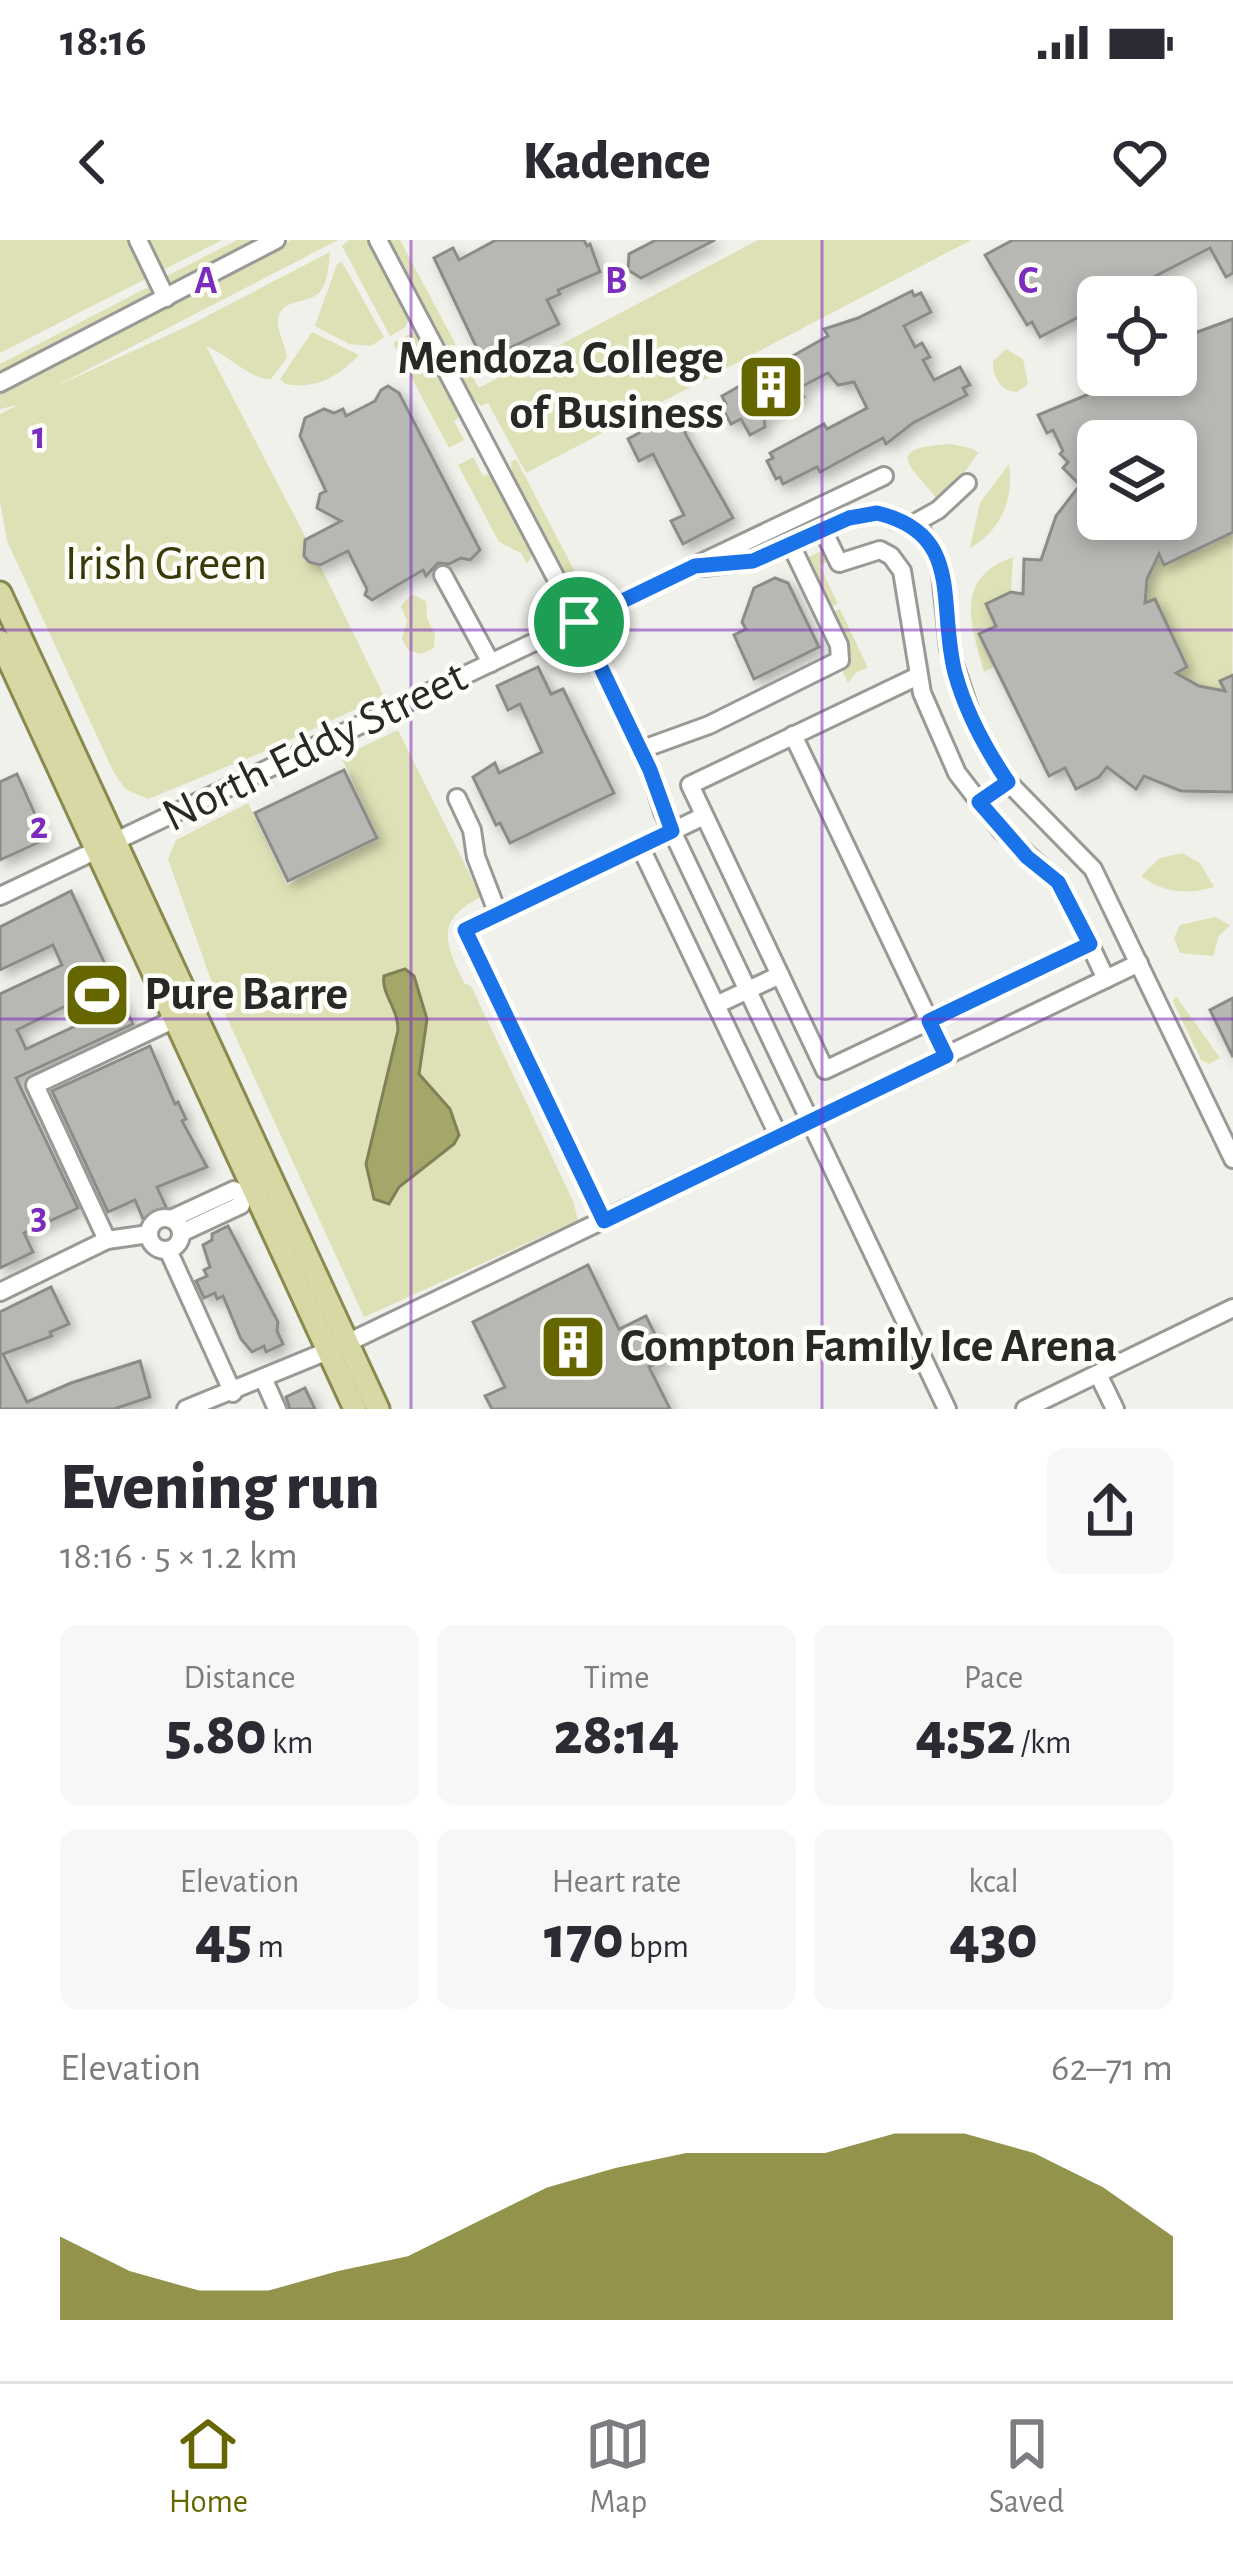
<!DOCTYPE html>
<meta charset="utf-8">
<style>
body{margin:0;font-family:"Alegreya Sans",sans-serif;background:#f7f7f7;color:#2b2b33;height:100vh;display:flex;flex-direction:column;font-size:45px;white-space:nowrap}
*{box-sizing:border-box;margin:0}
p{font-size:39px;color:#7c7c81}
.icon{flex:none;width:66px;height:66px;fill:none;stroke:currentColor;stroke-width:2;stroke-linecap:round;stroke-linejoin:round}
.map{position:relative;height:1169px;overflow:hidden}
.sheet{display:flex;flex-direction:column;background:#fff;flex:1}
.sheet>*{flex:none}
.controls{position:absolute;left:1077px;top:36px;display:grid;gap:24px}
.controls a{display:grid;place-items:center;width:120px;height:120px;border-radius:18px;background:#fff;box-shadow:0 6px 18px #0003;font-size:60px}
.pin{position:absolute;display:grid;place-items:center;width:102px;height:102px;color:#fff;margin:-51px;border:6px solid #fff;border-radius:50%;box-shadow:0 3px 12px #0007}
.round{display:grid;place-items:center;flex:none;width:126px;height:126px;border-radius:18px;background:#f7f7f7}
.head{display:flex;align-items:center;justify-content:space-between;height:204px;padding:0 60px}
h1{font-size:66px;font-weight:800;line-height:90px}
.figures{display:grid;grid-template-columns:repeat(3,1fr);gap:18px;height:204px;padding:12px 60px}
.figures div{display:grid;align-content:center;border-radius:18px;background:#f7f7f7;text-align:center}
.figures b{font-size:60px;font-weight:800}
.figures small{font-size:33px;font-weight:400}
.figures p{font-size:33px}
.chart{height:336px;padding:24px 60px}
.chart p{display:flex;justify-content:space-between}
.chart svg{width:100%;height:216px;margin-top:12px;fill:#660;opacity:.7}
.status{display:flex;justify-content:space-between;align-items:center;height:84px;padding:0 60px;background:#fff;direction:ltr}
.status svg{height:33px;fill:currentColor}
header{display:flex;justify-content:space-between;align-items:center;height:156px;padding:0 60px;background:#fff;font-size:54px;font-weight:800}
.dock{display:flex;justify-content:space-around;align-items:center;height:168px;border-top:3px solid #e1e1e2;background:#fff;font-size:33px;color:#7c7c81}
.dock a{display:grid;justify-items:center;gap:6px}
.dock .selected{color:#660}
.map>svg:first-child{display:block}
.green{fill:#dee0b5}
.water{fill:#a5a76a;stroke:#808156;stroke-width:3}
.building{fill:#b7b8b3;stroke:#8b8b87;stroke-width:3;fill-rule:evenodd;filter:url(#shadow)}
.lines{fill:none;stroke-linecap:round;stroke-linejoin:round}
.minor-casing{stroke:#999a95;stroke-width:22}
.major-casing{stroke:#888a50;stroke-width:27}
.minor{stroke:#fff;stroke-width:16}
.major{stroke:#d7d8a3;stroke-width:21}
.route-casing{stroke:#fff;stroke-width:24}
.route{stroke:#1a73e8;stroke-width:15}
.grid{fill:none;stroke:#7b2cbf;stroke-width:3;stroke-opacity:0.55}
.labels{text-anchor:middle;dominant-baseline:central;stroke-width:9;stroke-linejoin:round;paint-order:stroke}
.poi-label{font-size:48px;font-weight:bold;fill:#282927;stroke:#fefef9;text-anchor:start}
.park-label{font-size:48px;fill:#3a3a09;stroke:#fefef9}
.street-label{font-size:48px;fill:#282927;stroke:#fefef9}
.grid-label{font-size:39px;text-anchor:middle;font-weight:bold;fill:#7b2cbf;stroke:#fefef9;stroke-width:9;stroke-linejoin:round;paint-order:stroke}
</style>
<div class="status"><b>18:16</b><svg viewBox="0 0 49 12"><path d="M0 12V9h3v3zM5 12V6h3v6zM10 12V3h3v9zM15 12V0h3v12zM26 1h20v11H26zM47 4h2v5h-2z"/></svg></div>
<header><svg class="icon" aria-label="back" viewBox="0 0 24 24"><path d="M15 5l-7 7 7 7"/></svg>Kadence<svg class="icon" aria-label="heart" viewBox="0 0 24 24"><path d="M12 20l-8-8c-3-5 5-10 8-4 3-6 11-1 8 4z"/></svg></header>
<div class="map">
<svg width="1233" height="1169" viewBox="0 0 1233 1169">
<defs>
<filter id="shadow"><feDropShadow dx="5.5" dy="5.5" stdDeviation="6" flood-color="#0004"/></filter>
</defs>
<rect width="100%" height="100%" fill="#f1f1ec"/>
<g class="green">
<path d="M0,0H222L0,113Z"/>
<path d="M237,0H256L172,43L165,37Z"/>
<path d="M291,0H338L52,148L188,86L330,12C329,22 328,40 322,49C311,67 280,55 278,81C277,92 286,105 287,118L271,139C252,141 227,114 206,106L306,298C301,308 302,317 312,324L320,325L384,456L270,509L148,559L125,549L114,533L7,301L0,262V174L18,165L0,169V152Z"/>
<path d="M349,0H370L411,77L404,88L390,96L342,6Z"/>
<path d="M388,0H400L456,105L443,106Z"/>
<path d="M758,0H971L526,233L488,163L481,166C471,156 456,141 459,127L465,124L479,148Z"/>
<path d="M342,22L384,97L371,106L349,104L315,86L337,24Z"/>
<path d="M154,44L151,55L7,130H0V124Z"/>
<path d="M312,92L359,115C338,136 317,150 285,144L280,139Z"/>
<path d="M413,92H420L457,163L458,178L454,181L464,200L449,208L393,103Z"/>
<path d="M1006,109L1023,119L1028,144L1017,152C1001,152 992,136 993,121Z"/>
<path d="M1233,163L1232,552L1181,551L1145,536L1136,549L1107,527L1026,376L1024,319L1041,320C1049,282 1068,254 1098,230V279H1176V201Z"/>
<path d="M951,204L974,209L978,213L957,243L938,260C912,226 880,208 951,204Z"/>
<path d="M473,217L483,236L488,234L498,243L534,313L527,324L521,313L499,302L458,225Z"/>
<path d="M516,219L585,351L584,353L576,357L512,237L511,222Z"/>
<path d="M1009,224C1014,260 1001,290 970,308L980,263Z"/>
<path d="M823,310L828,321L820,326L838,364L827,369L807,325L809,317Z"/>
<path d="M1013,317L1011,352L986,364L996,386L980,394L996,426L984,432C973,388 951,339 1013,317Z"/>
<path d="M412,354L426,361L427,378L435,395L434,408L421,414L408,410L402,399L407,381L401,366Z"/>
<path d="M840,369L868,428L857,432L848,443L840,426L830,374Z"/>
<path d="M398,490L481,657C434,681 445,702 464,743L471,746L573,961L578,980L364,1077L216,754L168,619L176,600L248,563L287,645L379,599L341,517Z"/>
<path d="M1182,613L1200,623L1214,647C1188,655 1163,653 1141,636L1160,618Z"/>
<path d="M1215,677L1230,685L1219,696L1213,716L1180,713L1174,698L1180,685Z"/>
<path d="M1176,756L1220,818L1209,824L1201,820L1173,761Z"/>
</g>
<path class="water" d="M405,729L414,736L427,779L419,834L450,869L459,895L454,904L399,947L389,964L374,959L366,924L398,790C398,767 381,754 384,736Z"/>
<g class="building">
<path d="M496,0H584L587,6L590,4L600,32L558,50L560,54L547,60L559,84L483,121L434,18L453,8L459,20Z"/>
<path d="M656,0H715L641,38L628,30L629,14Z"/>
<path d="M1013,0H1233V33L1226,37L1210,8L1148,40L1151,46L1148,57H1098V67L1040,97L1032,82L1027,85L985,15Z"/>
<path d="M912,51L914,56L921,53L931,72L904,86L915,107L922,103L930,117L923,120L934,140L960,127L970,145L963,148L967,155L913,183L886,204L883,198L820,232L817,227L783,244L780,237L776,239L767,221L773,218L770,213L824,184L827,189L867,168L854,142L838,145L828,133L799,148L804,157L764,178L765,187L750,195L741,179L731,184L721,166L726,164L722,156L828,96L824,89L858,78Z"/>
<path d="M1233,79V292L1164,325L1159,314L1147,339L1145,363L1155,359L1187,427L1176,433L1199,446L1225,451L1220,441L1233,435V552L1181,551L1144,536L1136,549L1107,527L1099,537L1076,549L1065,528L1049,536L979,394L996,386L986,364L1011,352L1023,354L1024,319L1041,320L1056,276L1080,245L1063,228L1068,222L1060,214L1063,211L1053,190L1047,193L1038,175L1094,152L1092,148L1119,135H1176V107L1194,99L1192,94ZM1098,201H1176V279H1098Z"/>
<path d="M388,146L399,153L480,310L470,320L461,318L449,324L438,323L426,336L423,330L372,360L365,355L367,349L348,311L320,325L309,322L304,316L305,300L341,281L317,268L320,254L326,251L300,196L305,178L324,169L334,173L343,169L346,176L375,161L381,150Z"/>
<path d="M678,172L686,195L733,278L683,304L671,281L684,275L653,214L639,221L628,199Z"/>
<path d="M775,338L788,343L819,407L754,439L734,395L746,389L742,382L754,348Z"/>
<path d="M538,427L551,454L563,449L614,553L510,603L500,583L496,585L473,537L495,523L499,533L542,512L520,464L508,470L497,446Z"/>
<path d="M344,530L377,598L288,641L255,573Z"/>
<path d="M17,534L46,599L0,620V542Z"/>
<path d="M71,651L133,784L16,838L78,968L24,993L33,1012L0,1028V754L62,725L53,705L0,730V687ZM78,760L88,780L26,809L17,790Z"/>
<path d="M1233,758V817L1210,770Z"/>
<path d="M150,806L175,864L178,862L186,879L182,881L207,927L157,947L166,967L143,979L135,960L108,972L52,851Z"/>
<path d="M228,986L278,1082L277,1091L283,1104L266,1112L264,1106L252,1112L241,1099L223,1056L217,1059L215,1053L204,1058L196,1041L207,1036L204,1030L210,1027L203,1005L212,1000V994Z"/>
<path d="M588,1025L619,1089L646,1076L667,1119L649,1127L670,1169H492L485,1156L505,1147L473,1082Z"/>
<path d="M51,1047L69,1084L50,1092L52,1096L3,1114L27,1162L71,1143L140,1121L150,1157L114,1169H0V1072Z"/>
<path d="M305,1148L315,1169H290L286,1157Z"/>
</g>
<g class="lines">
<defs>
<g id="minor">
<path d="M138,0L166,58"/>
<path d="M378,0L579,382L650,530L663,572L947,1169"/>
<path d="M0,143L276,0"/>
<path d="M913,284L938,270L967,243"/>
<path d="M703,327L753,321L849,278L877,273L921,290L940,324L949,409L975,487L1008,542L1093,629L1233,919"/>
<path d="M443,335L491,423"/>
<path d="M793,495L946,816"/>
<path d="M640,510L709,485L840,420L839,405L791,305"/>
<path d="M457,558L472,590L476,617L498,674"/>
<path d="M979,562L1008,542"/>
<path d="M640,606L779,897"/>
<path d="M0,656L884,236"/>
<path d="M1090,705L1106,739"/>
<path d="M780,735L690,545L918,436"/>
<path d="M716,765L780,735L825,830L1090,705L1057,642L1001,590L957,533L922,453L902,331L891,316L880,310L839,323L823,290"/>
<circle cx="165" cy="994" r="16"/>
<path d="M171,979L234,950L242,955L254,950"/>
<path d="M604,981L465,690L704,576"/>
<path d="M181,993L241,965L242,955"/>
<path d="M107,1000L35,845L175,779"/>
<path d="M168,1010L233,1153"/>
<path d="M0,1052L107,1000L149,994"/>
<path d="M1098,1134L1115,1169"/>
<path d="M264,1140L277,1169"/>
<path d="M186,1169L347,1103L1139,723"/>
<path d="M1025,1169L1233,1068"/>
</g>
<g id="major">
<path d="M0,353L378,1169"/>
<path d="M0,401L355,1169"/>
</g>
</defs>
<use href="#minor" class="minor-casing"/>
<use href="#major" class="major-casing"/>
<use href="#minor" class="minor"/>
<use href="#major" class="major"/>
</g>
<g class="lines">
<defs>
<path id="route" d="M877,273C965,294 937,363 955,433C966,473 985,508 1008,542L979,562L1027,617L1058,642L1090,704L929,781L946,816L604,981L465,690L672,591L650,530L579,382L695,326L753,321L849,278Z"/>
</defs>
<use href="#route" class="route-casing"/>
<use href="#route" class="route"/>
</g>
<path class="grid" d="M411,0V1169M822,0V1169M0,390H1233M0,779H1233"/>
<defs>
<symbol id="building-square" viewBox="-11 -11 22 22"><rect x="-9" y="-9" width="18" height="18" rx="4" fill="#660" stroke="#fefef9"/><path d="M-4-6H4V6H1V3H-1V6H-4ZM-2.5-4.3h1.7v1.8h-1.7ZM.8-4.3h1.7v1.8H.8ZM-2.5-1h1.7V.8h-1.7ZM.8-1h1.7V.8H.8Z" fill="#fff"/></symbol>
<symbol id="stadium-square" viewBox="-11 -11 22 22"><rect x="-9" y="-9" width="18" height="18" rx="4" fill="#660" stroke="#fefef9"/><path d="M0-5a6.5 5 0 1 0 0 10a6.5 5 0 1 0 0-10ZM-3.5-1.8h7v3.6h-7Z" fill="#fff"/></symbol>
</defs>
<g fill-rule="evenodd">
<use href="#building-square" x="733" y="109" width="76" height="76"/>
<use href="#stadium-square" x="59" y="717" width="76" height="76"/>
<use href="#building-square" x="535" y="1069" width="76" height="76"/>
</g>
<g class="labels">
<g class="poi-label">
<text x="724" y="119" text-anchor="end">Mendoza College<tspan x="724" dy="55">of Business</tspan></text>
<text x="144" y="755">Pure Barre</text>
<text x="620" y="1107">Compton Family Ice Arena</text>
</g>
<g class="park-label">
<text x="166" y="325">Irish Green</text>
</g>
<g class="street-label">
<text transform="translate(315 507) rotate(-26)">North Eddy Street</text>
</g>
</g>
<g class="grid-label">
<text x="206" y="53">A</text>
<text x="616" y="53">B</text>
<text x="1028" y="53">C</text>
<text x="39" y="208">1</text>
<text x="39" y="598">2</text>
<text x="39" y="988">3</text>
</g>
</svg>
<div class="controls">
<a><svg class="icon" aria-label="locate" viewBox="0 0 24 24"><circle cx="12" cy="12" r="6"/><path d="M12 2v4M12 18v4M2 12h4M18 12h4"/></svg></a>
<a><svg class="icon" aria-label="layers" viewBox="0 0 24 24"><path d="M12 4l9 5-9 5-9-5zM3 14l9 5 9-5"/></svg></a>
</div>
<div class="pin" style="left:579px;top:382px;background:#1e9e55"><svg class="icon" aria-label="arrive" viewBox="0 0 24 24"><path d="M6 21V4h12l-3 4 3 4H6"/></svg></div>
</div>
<section class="sheet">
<div class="head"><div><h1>Evening run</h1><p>18:16 · 5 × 1.2 km</p></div><a class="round"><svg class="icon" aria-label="share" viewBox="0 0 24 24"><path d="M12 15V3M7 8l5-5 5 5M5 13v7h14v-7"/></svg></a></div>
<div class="figures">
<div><p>Distance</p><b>5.80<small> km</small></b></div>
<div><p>Time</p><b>28:14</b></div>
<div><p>Pace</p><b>4:52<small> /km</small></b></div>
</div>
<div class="figures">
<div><p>Elevation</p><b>45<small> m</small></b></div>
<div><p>Heart rate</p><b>170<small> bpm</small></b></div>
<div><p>kcal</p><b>430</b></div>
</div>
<div class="chart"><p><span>Elevation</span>62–71 m</p>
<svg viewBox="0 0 160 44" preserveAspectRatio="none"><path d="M0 44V27L10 34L20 38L30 38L40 34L50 31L60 24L70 17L80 13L90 10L100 10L110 10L120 6L130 6L140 10L150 17L160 27V44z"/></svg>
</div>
</section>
<nav class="dock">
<a class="selected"><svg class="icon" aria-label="home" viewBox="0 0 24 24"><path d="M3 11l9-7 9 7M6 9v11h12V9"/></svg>Home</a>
<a><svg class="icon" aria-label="map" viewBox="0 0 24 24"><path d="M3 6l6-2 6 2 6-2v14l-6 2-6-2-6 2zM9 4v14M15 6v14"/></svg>Map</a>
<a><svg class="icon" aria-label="saved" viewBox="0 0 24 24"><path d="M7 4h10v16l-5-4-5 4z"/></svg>Saved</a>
</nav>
